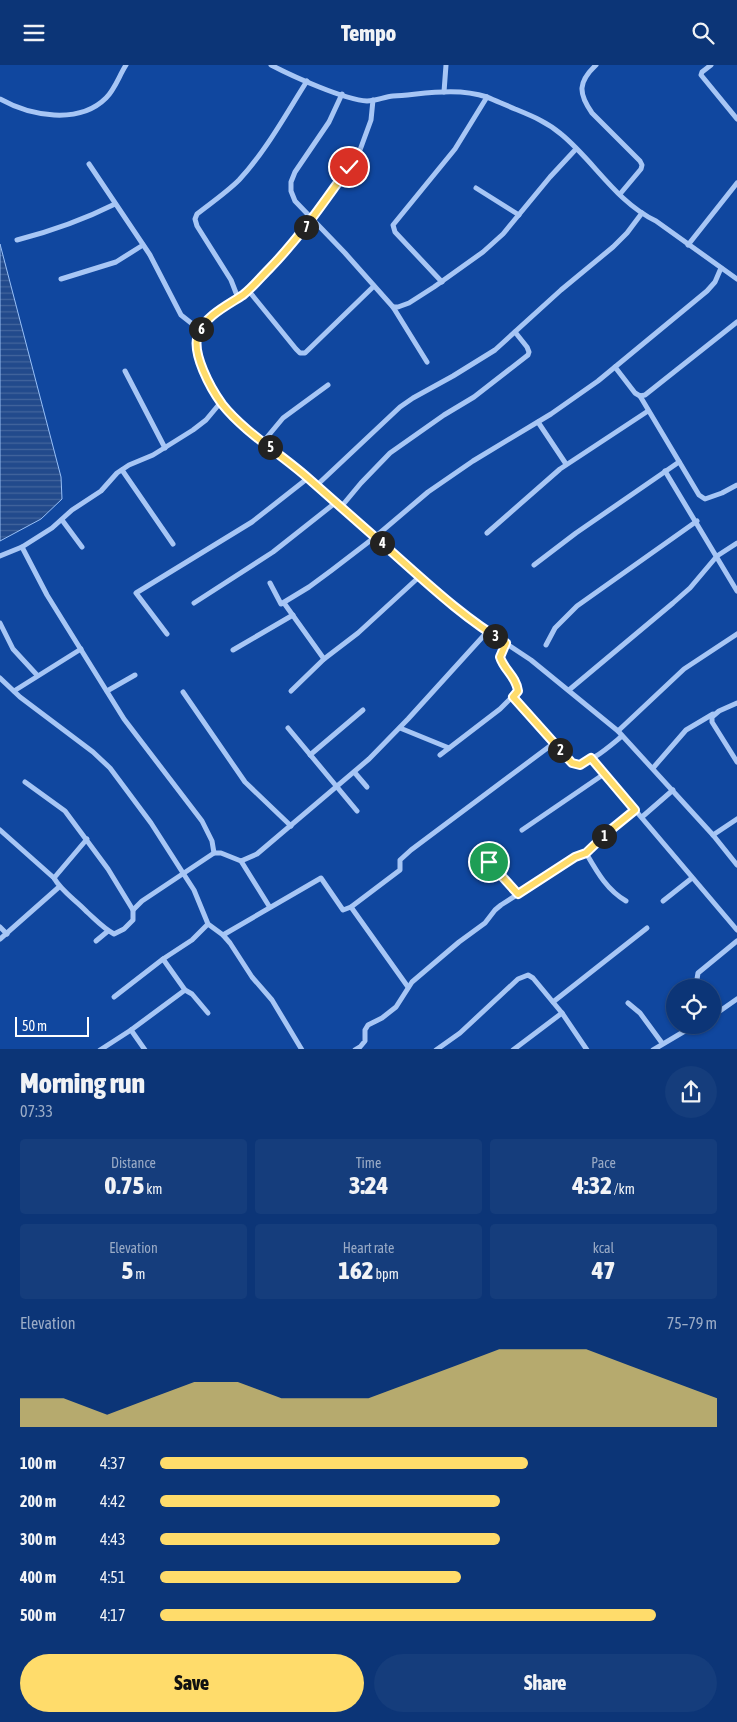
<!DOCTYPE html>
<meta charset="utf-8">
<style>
body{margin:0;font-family:"Asap Condensed",sans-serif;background:#153d7c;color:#f1f3f6;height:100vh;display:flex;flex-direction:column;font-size:19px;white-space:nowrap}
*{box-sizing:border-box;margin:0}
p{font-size:16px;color:#9aabc6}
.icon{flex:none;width:28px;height:28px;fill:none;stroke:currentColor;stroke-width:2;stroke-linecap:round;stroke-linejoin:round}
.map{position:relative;height:984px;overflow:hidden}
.drawer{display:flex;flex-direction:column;background:#0c3577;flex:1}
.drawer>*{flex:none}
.tools{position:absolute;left:666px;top:914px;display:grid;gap:10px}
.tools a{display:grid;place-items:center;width:55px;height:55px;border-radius:50%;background:#0c3577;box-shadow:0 1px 4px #0004,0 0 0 1px #2c5089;font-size:25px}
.scale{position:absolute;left:15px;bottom:12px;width:74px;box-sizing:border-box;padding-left:5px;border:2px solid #fff;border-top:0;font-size:14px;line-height:18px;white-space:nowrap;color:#fff;-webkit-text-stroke:4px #10479f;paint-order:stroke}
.pin{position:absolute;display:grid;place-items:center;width:42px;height:42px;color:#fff;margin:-21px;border:2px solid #fff;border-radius:50%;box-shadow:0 1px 5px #0007}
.km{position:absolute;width:25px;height:25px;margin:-12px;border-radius:50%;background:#222;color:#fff;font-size:14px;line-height:25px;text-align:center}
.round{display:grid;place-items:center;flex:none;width:52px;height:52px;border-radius:26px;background:#153d7c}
.overview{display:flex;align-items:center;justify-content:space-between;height:85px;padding:0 20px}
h1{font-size:28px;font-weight:800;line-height:38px}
.stats{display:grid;grid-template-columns:repeat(3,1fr);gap:8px;height:85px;padding:5px 20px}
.stats div{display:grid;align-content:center;border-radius:5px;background:#153d7c;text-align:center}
.stats b{font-size:25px;font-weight:800}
.stats small{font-size:14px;font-weight:400}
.stats p{font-size:14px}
.chart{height:140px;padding:10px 20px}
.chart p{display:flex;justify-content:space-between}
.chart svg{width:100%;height:90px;margin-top:5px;fill:#ffdc6b;opacity:.7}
.cta{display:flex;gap:10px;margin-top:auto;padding:10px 20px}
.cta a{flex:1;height:58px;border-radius:30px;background:#ffdc6b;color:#111;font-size:20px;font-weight:800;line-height:58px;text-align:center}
.cta a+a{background:#153d7c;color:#f1f3f6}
ul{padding:0 20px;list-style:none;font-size:16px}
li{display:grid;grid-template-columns:80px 60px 1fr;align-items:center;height:38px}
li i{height:12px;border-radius:6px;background:#ffdc6b}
header{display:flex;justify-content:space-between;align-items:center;height:65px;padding:0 20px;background:#0c3577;font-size:22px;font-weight:800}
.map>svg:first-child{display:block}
.water{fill:url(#water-rules);stroke:#98c0f8}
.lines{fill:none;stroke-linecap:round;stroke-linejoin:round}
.minor{stroke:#a7c6f5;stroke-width:5}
.route-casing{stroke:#fff;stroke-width:10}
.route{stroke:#ffdc6b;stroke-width:6}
</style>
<header><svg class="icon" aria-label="menu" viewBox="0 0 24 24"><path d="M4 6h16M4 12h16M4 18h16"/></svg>Tempo<svg class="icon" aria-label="search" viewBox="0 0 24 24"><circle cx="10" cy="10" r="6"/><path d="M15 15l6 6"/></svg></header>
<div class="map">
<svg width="737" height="985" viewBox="0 0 737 985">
<defs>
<pattern id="water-rules" width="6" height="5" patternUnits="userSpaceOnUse" patternTransform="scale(1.25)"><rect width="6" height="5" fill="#224a8c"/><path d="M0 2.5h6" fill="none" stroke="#43659d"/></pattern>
</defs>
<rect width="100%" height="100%" fill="#10479f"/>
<path class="water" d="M0,179L61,412L62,434L41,454L0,476Z"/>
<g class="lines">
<g class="minor">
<path d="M271,0C292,11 345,35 367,36C376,36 384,32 393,31C424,29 456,22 487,32C496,36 506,40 515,44C532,51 547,57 561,69C594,96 616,137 656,156L737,214"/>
<path d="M596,0C578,17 578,28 592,48L640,96L642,100L641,104L620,129"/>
<path d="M711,0L702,7L701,10L737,54"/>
<path d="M444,27L446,0"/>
<path d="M342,29L329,57L295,107L291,117V126L295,136L345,188L393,242H398L409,238L434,222L483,187L503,169L550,112L576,84"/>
<path d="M0,34C30,51 79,60 106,33C115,24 119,11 126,0"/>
<path d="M373,35L371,55L360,85L312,154L282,190L253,221L212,251L200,265L196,277L197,288L202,302L221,337L263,377L308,413L419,512L474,557L531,595L618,666L713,770L737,800"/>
<path d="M89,99L150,190L181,250L200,265"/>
<path d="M476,123L519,150"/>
<path d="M17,175C52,166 83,155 115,139"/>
<path d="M688,180L737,118"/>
<path d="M61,214L116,197L143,180"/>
<path d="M442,217L395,167L393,160L455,84L487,32"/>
<path d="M248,225L296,284L300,288H305L374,221"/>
<path d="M238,233L231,215L197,161L195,154L197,149C211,138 227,127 239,115C266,86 286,49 307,16"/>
<path d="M393,242L427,297"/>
<path d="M615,302L635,328L640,331L645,330L737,257"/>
<path d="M125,306L165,383"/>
<path d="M640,331L699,430L705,434L722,428L737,420"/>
<path d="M538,357L566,399"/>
<path d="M263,377L283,353L328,320"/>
<path d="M122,405L173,479"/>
<path d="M665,406L737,526"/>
<path d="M316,421L400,342L413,333L453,311L495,285L561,225L613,182L627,168L642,148"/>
<path d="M341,442L361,418L390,388L444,350L474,332L528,290L529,287L527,282L515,267"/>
<path d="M62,455L82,482"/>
<path d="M487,468L560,404L648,346"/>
<path d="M22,482L47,530L124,654L202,756L212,776L214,788"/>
<path d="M0,491L22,482L52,463L72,445L101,426L117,408L129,400L153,390L193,365L206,355L221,337"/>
<path d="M534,500L576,468L679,397"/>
<path d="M270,518L281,539L309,522L332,505L375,472L428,427L473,396L551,349L598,316L707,226L715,217L721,203"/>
<path d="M194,538L273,487L335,438"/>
<path d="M284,538L324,594"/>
<path d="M0,558L13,584L37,610"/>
<path d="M167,569L136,528L252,457L308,413"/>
<path d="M546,580L555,563L577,541L697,456"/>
<path d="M233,585L293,550"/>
<path d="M0,613L20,632L93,687L110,703L151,758L183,808L194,825L208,859L223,870L230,878L252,912L272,935L302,985"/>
<path d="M569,625L673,538L690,523L717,491L737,478"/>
<path d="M14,626L81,584"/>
<path d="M107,626L135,610"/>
<path d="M291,626L324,594L358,568L419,512"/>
<path d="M183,627L245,717L291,761"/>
<path d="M513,632L572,698C586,703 611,680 622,671"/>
<path d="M737,638L719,646L712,652V657L737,697"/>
<path d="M288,663L357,746"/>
<path d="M400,663L449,683"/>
<path d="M618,666L684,604L737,569"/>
<path d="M310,690L363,645"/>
<path d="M440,690L500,644L518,626C517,611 504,605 500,592L506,578"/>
<path d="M591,693L737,865"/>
<path d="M653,703L686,665L713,649"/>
<path d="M355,708L367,722"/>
<path d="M25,717L65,746L108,804L133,845"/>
<path d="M642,752L673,725"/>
<path d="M0,765L54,813C62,827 76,835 87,847C96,855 103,863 114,869L124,864L133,855V845L142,836L214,788H221L241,796L257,789L369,694L408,654L487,567"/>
<path d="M522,765L604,709"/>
<path d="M713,770L737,754"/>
<path d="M586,788C597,807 607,825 626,836"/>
<path d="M241,796L269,841"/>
<path d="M489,797L519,829"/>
<path d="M54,813L87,774"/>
<path d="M663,836L692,813"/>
<path d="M351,842L400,805V795L411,785L554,678"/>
<path d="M0,862L7,869"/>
<path d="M223,870L321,813L343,845L351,842L408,922"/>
<path d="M0,874L59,822"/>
<path d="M96,876L108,866"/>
<path d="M702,922L697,914L698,908L737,876"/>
<path d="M185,925L192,929L208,948"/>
<path d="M114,932L163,894L192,875L208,859"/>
<path d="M553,937L647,863"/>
<path d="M628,938L640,948L662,978"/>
<path d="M712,940L717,948L712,950"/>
<path d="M717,948L737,934"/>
<path d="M131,965L145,985"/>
<path d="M100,985L131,965L185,925L163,894"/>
<path d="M355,985L360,982L365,976V965L368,960L382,953L396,942L412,917L459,877L485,858L495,845L501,840L575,793L586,788L608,767L635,745"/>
<path d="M436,985L460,968L518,914L528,910L533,913L562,948L587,985"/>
<path d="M513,985L562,948"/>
<path d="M653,985L695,960"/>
</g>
</g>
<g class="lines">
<defs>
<path id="route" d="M349,102C324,137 300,172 270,203C261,212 253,222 243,230C228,240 205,251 198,269C191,288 211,324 222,339C244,367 281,389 308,413C336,438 365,463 393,488C429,520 464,553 506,578L500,592C504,605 516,611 518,626L513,632L572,698L580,700L591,693L635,745L608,767L586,788L575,792L518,829L489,797"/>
</defs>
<use href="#route" class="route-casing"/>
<use href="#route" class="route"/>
</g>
</svg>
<div class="tools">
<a><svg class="icon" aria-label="locate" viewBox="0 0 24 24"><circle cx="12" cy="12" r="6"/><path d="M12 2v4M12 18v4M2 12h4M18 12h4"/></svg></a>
</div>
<div class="scale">50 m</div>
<div class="pin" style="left:489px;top:797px;background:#1e9e55"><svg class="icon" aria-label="arrive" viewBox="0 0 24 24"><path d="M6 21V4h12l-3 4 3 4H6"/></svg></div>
<div class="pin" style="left:349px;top:102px;background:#d93025"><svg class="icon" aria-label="check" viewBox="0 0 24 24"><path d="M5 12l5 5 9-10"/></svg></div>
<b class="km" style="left:604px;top:771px">1</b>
<b class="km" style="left:560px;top:685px">2</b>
<b class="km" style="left:495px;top:571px">3</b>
<b class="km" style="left:382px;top:478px">4</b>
<b class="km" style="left:270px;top:382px">5</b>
<b class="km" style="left:201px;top:264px">6</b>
<b class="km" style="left:306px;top:162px">7</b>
</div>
<section class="drawer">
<div class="overview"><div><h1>Morning run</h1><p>07:33</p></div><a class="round"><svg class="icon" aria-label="share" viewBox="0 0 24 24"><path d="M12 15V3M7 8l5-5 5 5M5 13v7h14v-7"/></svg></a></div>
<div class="stats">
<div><p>Distance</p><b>0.75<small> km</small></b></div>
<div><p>Time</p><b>3:24</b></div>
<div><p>Pace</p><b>4:32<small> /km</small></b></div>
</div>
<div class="stats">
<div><p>Elevation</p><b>5<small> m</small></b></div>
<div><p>Heart rate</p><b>162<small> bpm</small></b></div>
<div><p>kcal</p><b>47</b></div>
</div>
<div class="chart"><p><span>Elevation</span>75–79 m</p>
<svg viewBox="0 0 160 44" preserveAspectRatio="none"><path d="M0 44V30L10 30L20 38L30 30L40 22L50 22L60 30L70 30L80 30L90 22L100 14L110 6L120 6L130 6L140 14L150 22L160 30V44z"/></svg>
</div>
<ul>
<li><b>100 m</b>4:37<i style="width:66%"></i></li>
<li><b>200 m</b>4:42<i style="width:61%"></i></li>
<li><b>300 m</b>4:43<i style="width:61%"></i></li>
<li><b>400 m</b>4:51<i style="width:54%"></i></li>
<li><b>500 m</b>4:17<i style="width:89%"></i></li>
</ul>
<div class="cta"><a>Save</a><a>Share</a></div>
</section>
